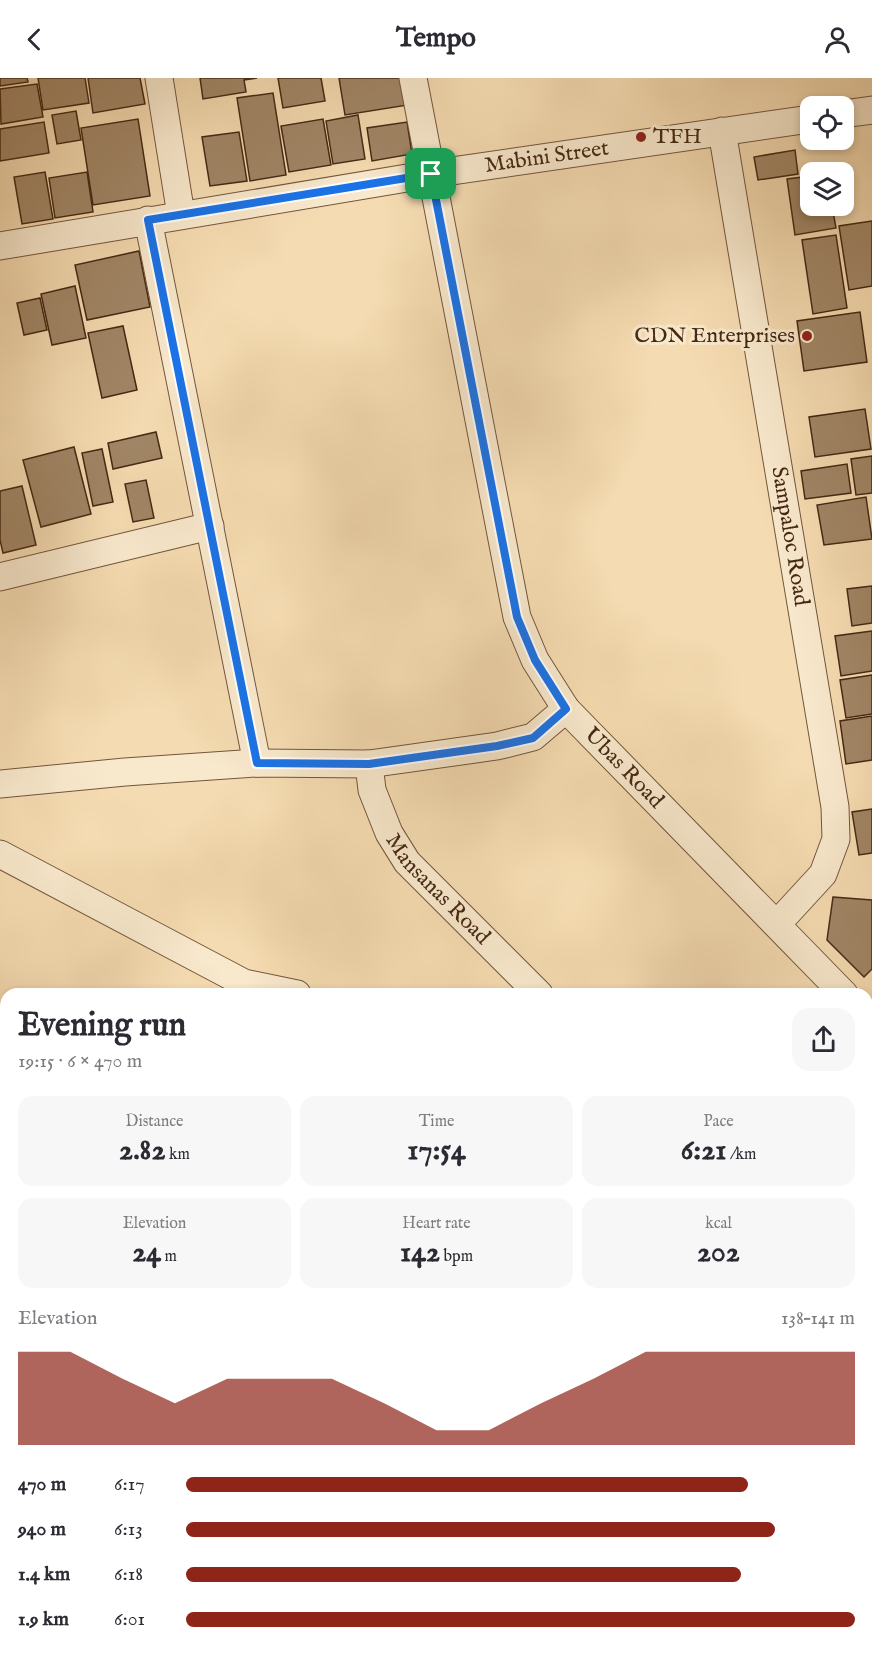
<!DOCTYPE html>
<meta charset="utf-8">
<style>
body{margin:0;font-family:"IM FELL English",serif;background:#f7f7f7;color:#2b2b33;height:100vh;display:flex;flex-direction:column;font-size:22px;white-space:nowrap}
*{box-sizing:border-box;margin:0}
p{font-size:20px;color:#7c7c81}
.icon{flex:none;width:33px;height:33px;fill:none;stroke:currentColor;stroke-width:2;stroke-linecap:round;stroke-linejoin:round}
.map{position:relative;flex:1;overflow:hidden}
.panel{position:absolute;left:0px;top:910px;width:873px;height:668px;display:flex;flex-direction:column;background:#fff;border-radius:18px 18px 0 0;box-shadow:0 3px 9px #0003}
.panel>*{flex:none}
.fabs{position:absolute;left:800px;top:18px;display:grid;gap:12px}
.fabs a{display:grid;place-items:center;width:54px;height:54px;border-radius:12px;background:#fff;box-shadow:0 3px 9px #0003;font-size:30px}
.pin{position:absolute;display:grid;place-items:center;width:51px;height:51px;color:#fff;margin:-26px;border-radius:12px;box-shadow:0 3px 9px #0006}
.round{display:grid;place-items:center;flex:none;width:63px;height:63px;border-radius:18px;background:#f7f7f7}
.summary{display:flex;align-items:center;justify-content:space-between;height:102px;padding:0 18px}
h1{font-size:33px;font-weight:700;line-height:45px}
.figures{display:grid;grid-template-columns:repeat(3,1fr);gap:9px;height:102px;padding:6px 18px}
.figures div{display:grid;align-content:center;border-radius:15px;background:#f7f7f7;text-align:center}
.figures b{font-size:30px;font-weight:700}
.figures small{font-size:16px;font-weight:400}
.figures p{font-size:16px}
.chart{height:168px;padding:12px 18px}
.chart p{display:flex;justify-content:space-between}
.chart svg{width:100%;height:108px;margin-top:6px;fill:#8f2418;opacity:.7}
ul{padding:0 18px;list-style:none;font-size:20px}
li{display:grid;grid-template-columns:96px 72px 1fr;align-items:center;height:45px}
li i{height:15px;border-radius:8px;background:#8f2418}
header{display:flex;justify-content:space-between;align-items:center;height:78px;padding:0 18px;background:#fff;font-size:27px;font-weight:700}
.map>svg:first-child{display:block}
.building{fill:#a18666;stroke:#462914;stroke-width:1.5}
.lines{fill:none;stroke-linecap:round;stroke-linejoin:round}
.service-casing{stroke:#72563b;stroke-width:16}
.minor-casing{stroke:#72563b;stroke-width:29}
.service{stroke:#f8e8cc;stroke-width:14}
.minor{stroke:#f8e8cc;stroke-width:27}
.route-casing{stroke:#fff;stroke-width:12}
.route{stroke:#1a73e8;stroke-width:8}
.poi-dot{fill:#8f2418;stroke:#f8e8cc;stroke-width:2}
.labels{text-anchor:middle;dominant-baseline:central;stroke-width:6;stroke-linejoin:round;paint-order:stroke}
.poi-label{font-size:22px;fill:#462914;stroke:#f8e8cc;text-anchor:start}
.street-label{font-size:22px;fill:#462914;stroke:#f8e8cc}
</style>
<header><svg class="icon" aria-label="back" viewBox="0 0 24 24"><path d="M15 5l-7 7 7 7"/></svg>Tempo<svg class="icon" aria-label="person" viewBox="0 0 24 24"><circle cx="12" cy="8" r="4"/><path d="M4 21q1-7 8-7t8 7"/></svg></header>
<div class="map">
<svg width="872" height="1577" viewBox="0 0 872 1577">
<rect width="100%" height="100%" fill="#f5dbb1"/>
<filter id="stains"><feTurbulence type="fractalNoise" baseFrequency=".00333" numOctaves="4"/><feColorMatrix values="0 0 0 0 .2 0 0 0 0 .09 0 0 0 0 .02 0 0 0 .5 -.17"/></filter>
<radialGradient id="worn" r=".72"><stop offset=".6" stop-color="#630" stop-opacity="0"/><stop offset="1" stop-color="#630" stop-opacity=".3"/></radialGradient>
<g class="building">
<path d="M0,0H27L28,4L0,8Z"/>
<path d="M38,0H85L89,25L43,32Z"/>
<path d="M88,0H140L145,26L93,35Z"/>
<path d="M200,0H257L244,2L246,14L203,21Z"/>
<path d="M278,0H321L325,23L283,30Z"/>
<path d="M339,0H404L408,27L345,37Z"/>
<path d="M37,6L43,39L1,46L0,11Z"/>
<path d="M273,15L286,97L250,103L237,20Z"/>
<path d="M76,33L81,62L57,66L52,37Z"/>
<path d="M358,37L365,81L333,86L326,43Z"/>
<path d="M138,41L150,118L93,127L81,50Z"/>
<path d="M323,41L331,87L289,94L281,48Z"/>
<path d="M44,44L49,75L0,83V51Z"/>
<path d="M407,44L412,76L372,83L367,50Z"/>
<path d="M239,54L247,103L210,108L202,59Z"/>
<path d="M795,72L798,96L758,102L754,79Z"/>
<path d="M45,94L53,141L22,146L14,99Z"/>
<path d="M87,94L93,134L55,140L49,100Z"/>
<path d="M810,98V128H832L836,150L795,157L787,101Z"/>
<path d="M872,143V208L849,212L839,148Z"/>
<path d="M836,157L847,230L813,236L802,162Z"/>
<path d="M139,173L150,229L87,242L75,187Z"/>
<path d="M75,208L86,260L52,267L41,216Z"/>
<path d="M40,220L47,252L24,257L17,225Z"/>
<path d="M860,234L867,284L804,293L797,243Z"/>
<path d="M123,248L137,312L102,320L88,255Z"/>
<path d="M865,331L871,371L815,379L809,339Z"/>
<path d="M156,354L162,380L113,391L108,365Z"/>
<path d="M74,369L91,436L41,449L23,382Z"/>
<path d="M102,371L113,424L93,428L82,375Z"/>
<path d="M872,378V415L856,417L851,381Z"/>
<path d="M847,386L851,415L805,421L801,393Z"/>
<path d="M146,402L154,440L133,444L125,406Z"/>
<path d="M22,408L36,467L3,475L0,462V413Z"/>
<path d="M866,419L872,461L824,467L817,427Z"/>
<path d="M872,508V545L852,548L847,511Z"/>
<path d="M872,553V593L841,598L835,558Z"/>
<path d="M872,597V636L846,640L840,602Z"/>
<path d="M872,638V682L846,686L840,643Z"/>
<path d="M872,731V775L859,777L852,734Z"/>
<path d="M833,819L872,822V891L864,899L827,862Z"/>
</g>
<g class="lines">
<defs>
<g id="service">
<path d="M867,1545L872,1543"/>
<path d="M795,1577L807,1572"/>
</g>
<g id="minor">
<path d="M159,0L181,137"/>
<path id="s1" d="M413,0L517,539L535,582L566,631L844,916"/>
<path d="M843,36L872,32"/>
<path id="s2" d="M722,53L835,729L836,761L823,796L777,846"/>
<path d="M148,142L257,685"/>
<path id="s3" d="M0,168L431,96L810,41"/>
<path d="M0,499L210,448"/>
<path id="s4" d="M369,686L372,712L389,755L407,784L539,916"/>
<path d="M0,706L125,694L257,685L369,686L497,668L533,659L566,631"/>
<path d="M0,776L244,905L297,916"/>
<path d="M867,941L872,946"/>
<path d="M0,1009H6"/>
<path d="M867,1065L872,1060"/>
<path d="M0,1157L6,1155"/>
<path d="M867,1250L872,1255"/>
<path d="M0,1475L6,1474"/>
<path d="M334,1572V1577"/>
<path d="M453,1572L458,1577"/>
<path d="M376,1577L381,1572"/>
</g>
</defs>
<use href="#service" class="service-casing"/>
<use href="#minor" class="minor-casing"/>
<use href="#service" class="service"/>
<use href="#minor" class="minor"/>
</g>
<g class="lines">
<defs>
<path id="route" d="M431,96L517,539L535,582L566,631L533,660L497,668L369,686L257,685L148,142Z"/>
</defs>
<use href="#route" class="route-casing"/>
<use href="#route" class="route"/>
</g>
<g class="poi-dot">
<circle cx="641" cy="59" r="6"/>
<circle cx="807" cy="258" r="6"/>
</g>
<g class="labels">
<g class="poi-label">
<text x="653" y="59">TFH</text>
<text x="795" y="258" text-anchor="end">CDN Enterprises</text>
</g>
<g class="street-label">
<text stroke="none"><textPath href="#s3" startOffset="554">Mabini Street</textPath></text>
<text stroke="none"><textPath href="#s2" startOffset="411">Sampaloc Road</textPath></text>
<text stroke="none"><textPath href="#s1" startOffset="736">Ubas Road</textPath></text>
<text stroke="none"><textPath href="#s4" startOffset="147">Mansanas Road</textPath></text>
</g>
</g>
<rect width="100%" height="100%" filter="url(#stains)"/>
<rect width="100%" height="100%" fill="url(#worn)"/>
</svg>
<div class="fabs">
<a><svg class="icon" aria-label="locate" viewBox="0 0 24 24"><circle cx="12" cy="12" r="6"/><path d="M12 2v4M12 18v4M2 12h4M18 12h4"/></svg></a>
<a><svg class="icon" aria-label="layers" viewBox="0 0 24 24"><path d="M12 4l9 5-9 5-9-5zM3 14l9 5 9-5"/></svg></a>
</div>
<div class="pin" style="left:431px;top:96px;background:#1e9e55"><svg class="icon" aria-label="arrive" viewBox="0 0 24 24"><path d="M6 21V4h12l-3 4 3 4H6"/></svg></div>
<section class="panel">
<div class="summary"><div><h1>Evening run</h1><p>19:15 · 6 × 470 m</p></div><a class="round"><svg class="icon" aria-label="share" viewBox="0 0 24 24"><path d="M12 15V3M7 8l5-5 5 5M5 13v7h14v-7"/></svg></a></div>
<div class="figures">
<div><p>Distance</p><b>2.82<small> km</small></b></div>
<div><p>Time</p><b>17:54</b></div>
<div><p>Pace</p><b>6:21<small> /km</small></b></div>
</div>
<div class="figures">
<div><p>Elevation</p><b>24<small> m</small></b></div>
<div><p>Heart rate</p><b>142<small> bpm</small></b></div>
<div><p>kcal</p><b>202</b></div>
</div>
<div class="chart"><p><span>Elevation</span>138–141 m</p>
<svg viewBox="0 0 160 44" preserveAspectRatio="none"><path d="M0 44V6L10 6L20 17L30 27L40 17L50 17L60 17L70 27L80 38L90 38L100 27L110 17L120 6L130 6L140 6L150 6L160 6V44z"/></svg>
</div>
<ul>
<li><b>470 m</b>6:17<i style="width:84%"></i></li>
<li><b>940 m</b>6:13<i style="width:88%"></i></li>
<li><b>1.4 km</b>6:18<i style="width:83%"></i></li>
<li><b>1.9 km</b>6:01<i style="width:100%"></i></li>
</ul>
</section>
</div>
